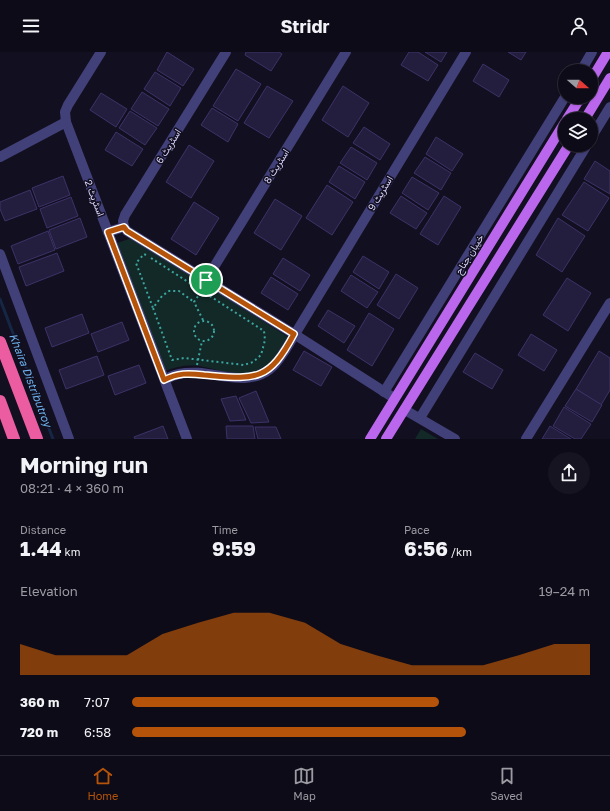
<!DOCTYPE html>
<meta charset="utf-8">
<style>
body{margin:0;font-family:"Golos Text",Vazirmatn,sans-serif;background:#171421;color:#f1f3f6;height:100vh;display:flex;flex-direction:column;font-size:15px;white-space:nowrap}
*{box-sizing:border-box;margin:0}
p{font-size:13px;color:#9b9ba2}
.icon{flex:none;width:22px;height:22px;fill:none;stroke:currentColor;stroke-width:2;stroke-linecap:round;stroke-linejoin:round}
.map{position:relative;height:387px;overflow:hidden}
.panel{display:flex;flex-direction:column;background:#0e0b18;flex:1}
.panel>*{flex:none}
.needle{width:26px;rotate:110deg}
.tools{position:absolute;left:558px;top:12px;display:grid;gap:8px}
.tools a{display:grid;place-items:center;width:40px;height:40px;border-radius:50%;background:#0e0b18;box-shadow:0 1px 3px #0004,0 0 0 1px #2e2b37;font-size:20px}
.pin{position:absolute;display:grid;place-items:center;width:34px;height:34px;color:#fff;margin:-17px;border:2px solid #fff;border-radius:50%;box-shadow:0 1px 4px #0007}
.round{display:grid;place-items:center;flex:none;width:42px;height:42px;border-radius:21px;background:#171421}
.head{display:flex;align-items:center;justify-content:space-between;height:68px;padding:0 20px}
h1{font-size:22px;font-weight:700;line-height:30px}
.metrics{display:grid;grid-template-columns:repeat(3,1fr);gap:6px;height:68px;padding:4px 20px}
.metrics div{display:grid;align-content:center}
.metrics b{font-size:20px;font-weight:700}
.metrics small{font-size:11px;font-weight:400}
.metrics p{font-size:11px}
.chart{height:112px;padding:8px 20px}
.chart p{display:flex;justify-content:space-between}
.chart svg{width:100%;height:72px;margin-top:4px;fill:#b45309;opacity:.7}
ul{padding:0 20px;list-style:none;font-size:13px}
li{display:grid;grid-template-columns:64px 48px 1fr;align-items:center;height:30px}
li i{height:10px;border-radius:5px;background:#b45309}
header{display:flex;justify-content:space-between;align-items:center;height:52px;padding:0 20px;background:#0e0b18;font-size:18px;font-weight:700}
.menu{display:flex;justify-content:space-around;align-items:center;height:56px;border-top:1px solid #2e2b37;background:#0e0b18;font-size:11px;color:#9b9ba2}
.menu a{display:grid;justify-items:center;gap:2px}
.menu .on{color:#b45309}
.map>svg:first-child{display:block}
.green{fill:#132928}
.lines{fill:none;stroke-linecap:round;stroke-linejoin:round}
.stream{stroke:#152744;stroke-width:3}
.building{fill:#241e3e;stroke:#3d3268}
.path{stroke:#3ca59f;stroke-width:2;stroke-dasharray:2 3;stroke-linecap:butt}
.minor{stroke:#424079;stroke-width:10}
.major{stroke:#bb67ed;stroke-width:10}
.highway{stroke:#ec5ca1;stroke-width:12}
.route-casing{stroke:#fff;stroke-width:8}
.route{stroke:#b45309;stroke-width:5}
.labels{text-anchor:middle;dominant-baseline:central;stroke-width:3;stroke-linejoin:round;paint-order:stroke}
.street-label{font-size:10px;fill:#d8d3fa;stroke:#120f20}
.water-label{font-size:11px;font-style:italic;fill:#6db2ee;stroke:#120f20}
</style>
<header><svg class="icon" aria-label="menu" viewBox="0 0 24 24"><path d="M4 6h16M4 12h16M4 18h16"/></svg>Stridr<svg class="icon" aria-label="person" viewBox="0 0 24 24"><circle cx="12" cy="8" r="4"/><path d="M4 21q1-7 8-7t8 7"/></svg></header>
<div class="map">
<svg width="610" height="387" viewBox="0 0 610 387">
<rect width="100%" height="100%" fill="#120f20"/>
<g class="green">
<path d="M132,186L288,285C281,300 265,321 246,323C231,324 218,317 204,315C190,312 178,314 165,319L117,191Z"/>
<path d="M421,377L438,387H415Z"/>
</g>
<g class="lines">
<path class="stream" d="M0,247L53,387"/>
</g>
<g class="building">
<path d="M167,0L194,17L183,34L157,18Z"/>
<path d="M246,0H279L282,2L271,19L245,3Z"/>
<path d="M409,0H418L438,13L428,29L401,13Z"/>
<path d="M425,0H447L441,10Z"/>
<path d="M508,0H526L521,8Z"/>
<path d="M483,12L509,28L499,45L473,29Z"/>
<path d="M236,17L261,32L238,69L213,54Z"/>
<path d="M155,20L181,36L170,54L144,37Z"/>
<path d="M267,34L293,49L269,86L244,71Z"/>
<path d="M343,34L369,51L348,85L322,68Z"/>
<path d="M142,40L169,57L158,74L131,57Z"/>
<path d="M101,41L127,57L116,75L90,58Z"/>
<path d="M212,56L238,72L228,90L201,73Z"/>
<path d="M130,59L157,76L145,93L119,76Z"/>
<path d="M364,75L390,92L380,108L353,91Z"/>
<path d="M116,80L143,97L132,114L105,98Z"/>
<path d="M436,85L463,102L452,119L426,102Z"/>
<path d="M189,93L214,109L191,146L166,130Z"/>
<path d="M351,95L377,111L367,128L340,111Z"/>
<path d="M425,105L451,121L441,138L414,121Z"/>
<path d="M595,109L610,119V142L584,127Z"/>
<path d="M339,114L365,130L355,147L329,130Z"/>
<path d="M63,124L70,143L39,155L32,136Z"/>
<path d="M412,125L439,141L428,158L402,141Z"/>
<path d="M584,130L609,146L588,179L562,163Z"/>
<path d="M327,133L353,150L332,183L306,166Z"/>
<path d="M30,138L37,157L5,169L0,157V150Z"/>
<path d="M401,144L427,161L416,177L390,161Z"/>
<path d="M444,144L461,155L438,193L420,182Z"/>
<path d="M71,145L78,164L47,176L40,157Z"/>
<path d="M275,147L302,164L281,198L254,181Z"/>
<path d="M194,150L219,166L196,203L171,187Z"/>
<path d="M80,166L87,185L56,197L49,178Z"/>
<path d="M558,166L585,184L562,220L536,203Z"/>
<path d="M48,179L55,198L18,212L11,194Z"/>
<path d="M57,201L64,219L26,234L19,215Z"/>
<path d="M363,204L389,220L379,237L353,220Z"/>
<path d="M283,206L310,223L300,239L273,222Z"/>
<path d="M396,222L418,236L399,267L377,253Z"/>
<path d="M351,223L378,240L367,256L341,239Z"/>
<path d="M271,225L298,242L288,258L261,241Z"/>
<path d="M567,226L591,241L568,279L543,263Z"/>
<path d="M328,258L355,274L344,291L318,274Z"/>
<path d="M369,261L394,277L372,314L347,298Z"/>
<path d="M82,262L89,281L52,295L45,276Z"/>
<path d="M122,270L129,288L98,300L91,282Z"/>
<path d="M531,282L557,298L544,319L518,303Z"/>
<path d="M304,299L332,315L321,334L293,318Z"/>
<path d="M599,299L610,306V338L601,353L576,337Z"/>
<path d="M475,301L503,318L492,337L463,320Z"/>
<path d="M97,304L104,323L66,337L59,318Z"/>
<path d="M139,313L146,331L115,343L108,324Z"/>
<path d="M576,337L602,353L592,370L565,354Z"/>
<path d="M256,339L269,370L251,371L239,346Z"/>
<path d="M236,344L246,368L230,369L221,347Z"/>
<path d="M564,355L591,372L581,387H575L553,374Z"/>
<path d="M163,374L168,387H135L134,385Z"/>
<path d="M226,374H253L255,387H227Z"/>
<path d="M550,374L571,387H542Z"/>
<path d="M255,375H276L281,387H258Z"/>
</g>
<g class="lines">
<g class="path">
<path d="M146,203L144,202L136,211L153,256"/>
<path d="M151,206L264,279L265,288L261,303L253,310L244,313L184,306L172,308L153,256L162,244L169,239H179L194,250"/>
<path d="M203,268L194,250L203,237"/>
<circle cx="204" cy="279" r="10"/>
<path d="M197,313L202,289"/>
</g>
<g class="minor">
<path d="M101,0L68,53L65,60L66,70L187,387"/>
<path d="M581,19L592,0"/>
<path d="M591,86L610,55"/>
<path d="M0,105L66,70"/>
<path d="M124,175L127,179L294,282L394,346"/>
<path d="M108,180L124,175L123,169L125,163L226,0"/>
<path d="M0,202L69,387"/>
<path d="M206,228L346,0"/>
<path d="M165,328C169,325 174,323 179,322C210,315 243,338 270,317C277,312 281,304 286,297L466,0"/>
<path d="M384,340L565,45"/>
<path d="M405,358L455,387"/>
<path d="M420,366L587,93"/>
<path d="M526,387L610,251"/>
</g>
<g class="major">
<path d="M591,28L608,0"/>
<path d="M567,67L581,45"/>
<path d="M585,67L610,26"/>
<path d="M370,387L565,70"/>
<path d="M386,387L569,93"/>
</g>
<g class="highway">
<path d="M0,290L37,387"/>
<path d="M0,349L14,387"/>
</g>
</g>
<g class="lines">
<defs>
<path id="route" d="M124,175L127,179L294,282C268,331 255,327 204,323C188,321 178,321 164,328L108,180Z"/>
</defs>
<use href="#route" class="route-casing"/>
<use href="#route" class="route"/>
</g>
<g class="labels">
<g class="street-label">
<text transform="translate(168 94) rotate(-58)">اسٹریٹ 6</text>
<text transform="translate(276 114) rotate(-58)">اسٹریٹ 8</text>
<text transform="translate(380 141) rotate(-59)">اسٹریٹ 9</text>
<text transform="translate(95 146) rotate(69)">اسٹریٹ 2</text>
<text transform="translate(469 202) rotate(-58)">خیبان جناح</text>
</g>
<g class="water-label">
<text transform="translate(31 328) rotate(69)">Khaira Distributroy</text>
</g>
</g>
</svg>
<div class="tools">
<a><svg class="needle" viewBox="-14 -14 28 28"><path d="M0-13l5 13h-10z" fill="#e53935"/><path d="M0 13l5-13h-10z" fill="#9b9ba2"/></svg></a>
<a><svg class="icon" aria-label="layers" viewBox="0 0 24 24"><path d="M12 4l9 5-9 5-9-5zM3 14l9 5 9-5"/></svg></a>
</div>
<div class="pin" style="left:206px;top:228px;background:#1e9e55"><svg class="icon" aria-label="arrive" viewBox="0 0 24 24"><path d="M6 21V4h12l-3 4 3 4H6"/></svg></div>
</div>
<section class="panel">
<div class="head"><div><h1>Morning run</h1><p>08:21 · 4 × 360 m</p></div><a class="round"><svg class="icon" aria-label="share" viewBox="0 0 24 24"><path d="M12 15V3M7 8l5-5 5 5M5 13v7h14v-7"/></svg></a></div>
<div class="metrics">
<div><p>Distance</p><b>1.44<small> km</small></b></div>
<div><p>Time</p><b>9:59</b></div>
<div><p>Pace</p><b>6:56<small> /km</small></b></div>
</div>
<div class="chart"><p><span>Elevation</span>19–24 m</p>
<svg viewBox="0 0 160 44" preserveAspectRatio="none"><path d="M0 44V25L10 32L20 32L30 32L40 19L50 12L60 6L70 6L80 12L90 25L100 32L110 38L120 38L130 38L140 32L150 25L160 25V44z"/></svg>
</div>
<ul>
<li><b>360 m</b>7:07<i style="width:67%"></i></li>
<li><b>720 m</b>6:58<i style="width:73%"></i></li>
</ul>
</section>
<nav class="menu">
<a class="on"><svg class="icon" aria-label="home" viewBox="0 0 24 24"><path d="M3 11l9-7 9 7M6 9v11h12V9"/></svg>Home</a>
<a><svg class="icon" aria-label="map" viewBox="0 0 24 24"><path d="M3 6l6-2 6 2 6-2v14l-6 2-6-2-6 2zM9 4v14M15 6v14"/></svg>Map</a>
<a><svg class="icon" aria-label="saved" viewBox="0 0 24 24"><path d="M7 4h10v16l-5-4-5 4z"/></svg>Saved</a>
</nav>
